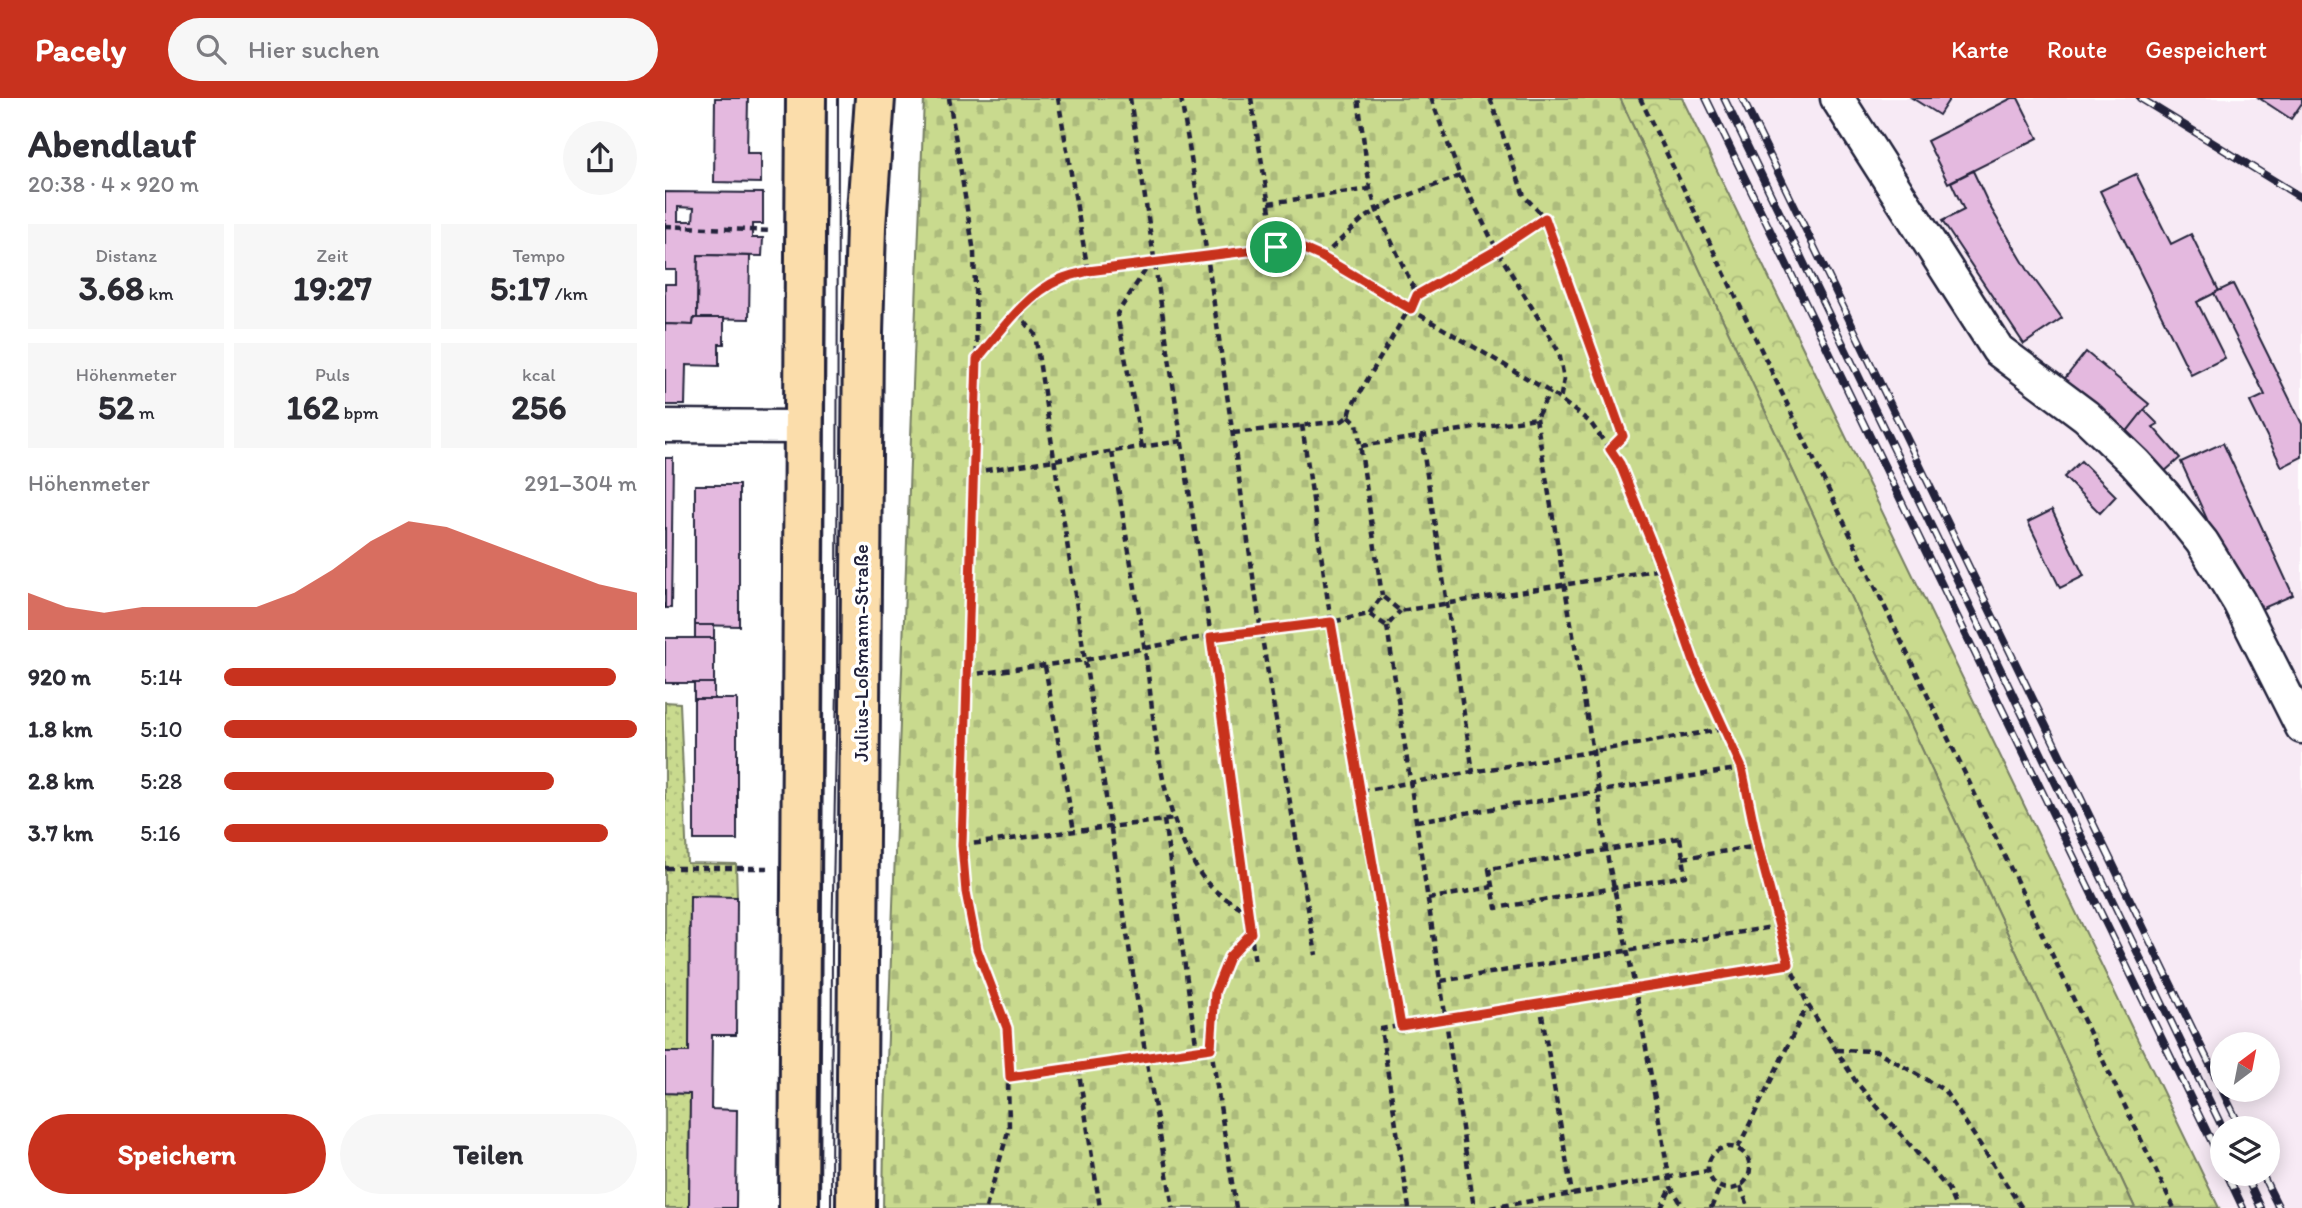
<!DOCTYPE html>
<html lang="de">
<meta charset="utf-8">
<style>
body{margin:0;font-family:Itim,sans-serif;background:#f7f7f7;color:#2b2b33;height:100vh;display:flex;flex-direction:column;font-size:26px;white-space:nowrap}
*{box-sizing:border-box;margin:0}
p{font-size:23px;color:#7c7c81}
.icon{flex:none;width:38px;height:38px;fill:none;stroke:currentColor;stroke-width:2;stroke-linecap:round;stroke-linejoin:round}
.map{position:relative;flex:1;overflow:hidden}
.drawer{display:flex;flex-direction:column;background:#fff;width:665px}
.drawer>*{flex:none}
.needle{width:46px;rotate:32deg}
.fabs{position:absolute;left:1545px;top:934px;display:grid;gap:14px}
.fabs a{display:grid;place-items:center;width:70px;height:70px;border-radius:50%;background:#fff;box-shadow:0 4px 18px #0003;font-size:35px}
.pin{position:absolute;display:grid;place-items:center;width:60px;height:60px;color:#fff;margin:-30px;border:4px solid #fff;border-radius:50%;box-shadow:0 2px 7px #0007}
.round{display:grid;place-items:center;flex:none;width:74px;height:74px;border-radius:37px;background:#f7f7f7}
.summary{display:flex;align-items:center;justify-content:space-between;height:119px;padding:0 28px}
h1{font-size:38px;font-weight:700;line-height:52px}
.figures{display:grid;grid-template-columns:repeat(3,1fr);gap:10px;height:119px;padding:7px 28px}
.figures div{display:grid;align-content:center;border-radius:0px;background:#f7f7f7;text-align:center}
.figures b{font-size:35px;font-weight:700}
.figures small{font-size:19px;font-weight:400}
.figures p{font-size:19px}
.chart{height:196px;padding:14px 28px}
.chart p{display:flex;justify-content:space-between}
.chart svg{width:100%;height:126px;margin-top:7px;fill:#c8321e;opacity:.7}
.cta{display:flex;gap:14px;margin-top:auto;padding:14px 28px}
.cta a{flex:1;height:80px;border-radius:42px;background:#c8321e;color:#fff;font-size:28px;font-weight:700;line-height:80px;text-align:center}
.cta a+a{background:#f7f7f7;color:#2b2b33}
ul{padding:0 28px;list-style:none;font-size:23px}
li{display:grid;grid-template-columns:112px 84px 1fr;align-items:center;height:52px}
li i{height:18px;border-radius:9px;background:#c8321e}
header{display:flex;align-items:center;gap:42px;box-sizing:border-box;height:98px;padding:0 35px;background:#c8321e;color:#fff}
header strong{font-size:33px}
nav{display:flex;gap:38px;margin-inline-start:auto;font-size:24px}
.search{width:490px;height:63px;background:#f7f7f7;display:flex;align-items:center;gap:18px;box-sizing:border-box;padding:0 24px;border-radius:38px;color:#7c7c81;font-size:26px}
main{display:flex;flex:1;min-height:0}
.map>svg:first-child{display:block}
.built{fill:#f7eaf5;fill-rule:evenodd}
.forest{fill:url(#forest-crowns);stroke:#767e64;stroke-width:2}
.cemetery{fill:url(#cemetery-stones);stroke:#767e64;stroke-width:2}
.garden{fill:url(#garden-dots);stroke:#767e64;stroke-width:2}
.building{fill:#e4b9df;stroke:#22223b;stroke-width:2;fill-rule:evenodd}
.lines{fill:none;stroke-linecap:round;stroke-linejoin:round}
.minor-casing{stroke:#22223b;stroke-width:37}
.major-casing{stroke:#22223b;stroke-width:44}
.path{stroke:#22223b;stroke-width:4.5;stroke-dasharray:7 5;stroke-linecap:butt}
.minor{stroke:#fff;stroke-width:32}
.major{stroke:#fbddab;stroke-width:38}
.tram{stroke:#22223b;stroke-width:2}
.rail-casing{stroke:#22223b;stroke-width:8}
.rail{stroke:#fff;stroke-width:5;stroke-dasharray:16;stroke-linecap:butt}
.route-casing{stroke:#fff;stroke-width:14}
.route{stroke:#c8321e;stroke-width:9}
.labels{text-anchor:middle;dominant-baseline:central;stroke-width:7;stroke-linejoin:round;paint-order:stroke}
.street-label{font-size:21px;fill:#22223b;stroke:#fff}
</style>
<header>
<strong>Pacely</strong>
<div class="search"><svg class="icon" aria-label="search" viewBox="0 0 24 24"><circle cx="10" cy="10" r="6"/><path d="M15 15l6 6"/></svg>Hier suchen</div>
<nav><a>Karte</a><a>Route</a><a>Gespeichert</a></nav>
</header>
<main>
<section class="drawer">
<div class="summary"><div><h1>Abendlauf</h1><p>20:38 · 4 × 920 m</p></div><a class="round"><svg class="icon" aria-label="share" viewBox="0 0 24 24"><path d="M12 15V3M7 8l5-5 5 5M5 13v7h14v-7"/></svg></a></div>
<div class="figures">
<div><p>Distanz</p><b>3.68<small> km</small></b></div>
<div><p>Zeit</p><b>19:27</b></div>
<div><p>Tempo</p><b>5:17<small> /km</small></b></div>
</div>
<div class="figures">
<div><p>Höhenmeter</p><b>52<small> m</small></b></div>
<div><p>Puls</p><b>162<small> bpm</small></b></div>
<div><p>kcal</p><b>256</b></div>
</div>
<div class="chart"><p><span>Höhenmeter</span>291–304 m</p>
<svg viewBox="0 0 160 44" preserveAspectRatio="none"><path d="M0 44V31L10 36L20 38L30 36L40 36L50 36L60 36L70 31L80 23L90 13L100 6L110 8L120 13L130 18L140 23L150 28L160 31V44z"/></svg>
</div>
<ul>
<li><b>920 m</b>5:14<i style="width:95%"></i></li>
<li><b>1.8 km</b>5:10<i style="width:100%"></i></li>
<li><b>2.8 km</b>5:28<i style="width:80%"></i></li>
<li><b>3.7 km</b>5:16<i style="width:93%"></i></li>
</ul>
<div class="cta"><a>Speichern</a><a>Teilen</a></div>
</section>
<div class="map">
<svg width="1637" height="1110" viewBox="0 0 1637 1110">
<defs>
<pattern id="forest-crowns" width="20" height="18" patternUnits="userSpaceOnUse" patternTransform="scale(1.75)"><rect width="20" height="18" fill="#c9da8e"/><path d="M2 6a3 3 0 1 1 6 0M12 15a3 3 0 1 1 6 0" fill="none" stroke="#acbb7b"/></pattern>
<pattern id="cemetery-stones" width="16" height="16" patternUnits="userSpaceOnUse" patternTransform="scale(1.75)"><rect width="16" height="16" fill="#c9da8e"/><path d="M2 7V4a2 2 0 0 1 4 0v3zM10 15v-3a2 2 0 0 1 4 0v3z" fill="#acbb7b"/></pattern>
<pattern id="garden-dots" width="8" height="8" patternUnits="userSpaceOnUse" patternTransform="scale(1.75)"><rect width="8" height="8" fill="#c9da8e"/><path d="M2 2h.1M6 6h.1" fill="none" stroke="#acbb7b" stroke-width="1.8" stroke-linecap="round"/></pattern>
</defs>
<rect width="100%" height="100%" fill="#fff"/>
<filter id="ink" filterUnits="userSpaceOnUse"><feTurbulence type="fractalNoise" baseFrequency=".0143" numOctaves="2"/><feDisplacementMap in="SourceGraphic" scale="14" xChannelSelector="R" yChannelSelector="G"/><feConvolveMatrix kernelMatrix="1 2 1 2 8 2 1 2 1" color-interpolation-filters="sRGB"/></filter>
<g filter="url(#ink)">
<path class="built" d="M1017,0H1637V1110H1554ZM1558,947H1603V992H1558ZM1558,1031H1603V1076H1558Z"/>
<path class="forest" d="M955,0H1017L1554,1110H1470Z"/>
<path class="cemetery" d="M259,0H955L1470,1110H218L219,1042Z"/>
<g class="garden">
<path d="M0,604L15,605L22,765L71,766L72,799H25L24,954H0Z"/>
<path d="M0,995L25,996L24,1110H0Z"/>
</g>
<g class="building">
<path d="M50,0H83L82,55H96V85L49,84Z"/>
<path d="M1247,0H1285L1274,17Z"/>
<path d="M1347,0H1353L1373,40L1283,85L1262,43Z"/>
<path d="M1594,0H1637V5L1626,21Z"/>
<path d="M1308,73L1324,107L1364,174L1397,220L1359,246L1277,123L1299,112L1286,84Z"/>
<path d="M1471,76L1506,146L1526,136L1554,193L1532,204L1560,260L1526,277L1435,93Z"/>
<path d="M0,94L98,95V126H87V140H98L97,158L33,157L32,220H29L28,227L0,226V186H11V172H0ZM13,109L29,110L28,123H13Z"/>
<path d="M33,157L85,158L84,221L32,220Z"/>
<path d="M1568,186L1637,326V359L1617,369L1585,304L1600,297L1549,195Z"/>
<path d="M29,220H59V246H54V268L21,267L20,307H0V226L28,227Z"/>
<path d="M1421,254L1484,306L1460,336L1397,284Z"/>
<path d="M1479,312L1493,326L1488,329L1515,360L1499,374L1461,335Z"/>
<path d="M1558,345L1628,497L1585,516L1516,364Z"/>
<path d="M0,360H8L6,510H0Z"/>
<path d="M1416,363L1451,398L1435,415L1399,379Z"/>
<path d="M30,387H74V528L30,527Z"/>
<path d="M1387,412L1419,478L1395,490L1363,424Z"/>
<rect x="30" y="527" width="19" height="13"/>
<rect x="0" y="540" width="49" height="45"/>
<rect x="29" y="585" width="20" height="16"/>
<rect x="29" y="601" width="43" height="141"/>
<path d="M25,798L72,799L71,937H47L46,1011L72,1012L71,1110H24L25,996L0,995V954H24Z"/>
</g>
<g class="lines">
<defs>
<g id="minor">
<path d="M1172,0L1333,252L1421,318L1470,365L1500,398L1537,444L1574,504L1637,629"/>
<path d="M0,328L139,329"/>
</g>
<g id="major">
<path d="M134,1110L141,0"/>
<path d="M191,1110L198,235L201,128L210,0"/>
</g>
</defs>
<use href="#minor" class="minor-casing"/>
<use href="#major" class="major-casing"/>
<g class="path">
<path d="M284,0L309,154L312,260"/>
<path d="M393,0L423,173"/>
<path d="M465,0L546,539L590,865"/>
<path d="M516,0L542,157L596,534L651,857"/>
<path d="M586,0L611,149"/>
<path d="M766,0L795,78L832,152L894,254L899,281L895,302"/>
<path d="M825,0L859,98L880,120L958,338L945,351"/>
<path d="M975,0L1509,1110"/>
<path d="M604,105L705,91"/>
<path d="M0,128L106,133"/>
<path d="M657,159L698,121L728,103L795,78"/>
<path d="M752,197L832,152L880,120"/>
<path d="M352,214L370,236L481,960L508,1110"/>
<path d="M684,318L692,325L717,498"/>
<path d="M871,320L928,654L941,752L970,889L1006,1089L1019,1110"/>
<path d="M637,327L666,524L736,928"/>
<path d="M568,335L677,323L684,318L687,308L752,197L712,113L705,91L693,0"/>
<path d="M756,338L808,674"/>
<path d="M696,348L871,320L885,294"/>
<path d="M477,349L452,216L485,165"/>
<path d="M447,354C458,420 470,486 480,553C490,625 492,704 531,769C544,792 559,800 582,813"/>
<path d="M308,374L517,343"/>
<path d="M704,516L717,498L735,513L997,471"/>
<path d="M722,528L809,1110"/>
<path d="M380,568L409,733"/>
<path d="M302,577L420,562L526,541L666,524L704,516L722,528L735,513"/>
<path d="M696,693L1059,631"/>
<path d="M499,722L532,952"/>
<path d="M752,723L1077,670"/>
<path d="M1015,740L1021,778L831,810L824,771Z"/>
<path d="M297,747L509,721"/>
<path d="M1018,760L1093,748"/>
<path d="M0,770H103"/>
<path d="M763,801L827,789"/>
<path d="M776,883L1114,828"/>
<path d="M875,905L907,1096"/>
<path d="M1171,952L1212,953L1279,992L1357,1110"/>
<path d="M413,969L435,1110"/>
<path d="M345,979L546,950"/>
<circle cx="1064" cy="1070" r="21"/>
<path d="M1073,1050L1142,908"/>
<path d="M1075,1088L1084,1110"/>
<path d="M321,1110L344,1030L342,930L312,851L301,794L297,747L312,261L352,214L376,194L396,181L423,173L485,164L630,147L657,159L885,294L925,324L955,366L997,471L1030,567L1077,670L1093,748L1124,866L1143,907L1191,984L1283,1091L1291,1110"/>
<path d="M571,1110L546,950L550,894L564,859L585,836"/>
<path d="M744,1110L716,931L1124,866"/>
<path d="M825,1110L1042,1073"/>
<path d="M996,1110L1006,1090"/>
<path d="M1046,1110L1055,1089"/>
</g>
<use href="#minor" class="minor"/>
<use href="#major" class="major"/>
<g class="tram">
<path d="M153,1110L161,0"/>
<path d="M166,1110L167,848L172,589L173,0"/>
</g>
<defs>
<g id="rail">
<path d="M1041,0L1558,1067"/>
<path d="M1059,0L1558,1031"/>
<path d="M1077,0L1576,1031"/>
<path d="M1475,0L1637,100"/>
<path d="M1562,1076L1578,1110"/>
<path d="M1580,1076L1596,1110"/>
<path d="M1597,1076L1614,1110"/>
</g>
</defs>
<use href="#rail" class="rail-casing"/>
<use href="#rail" class="rail"/>
</g>
</g>
<g class="lines" filter="url(#ink)">
<defs>
<path id="route" d="M880,120L958,338L945,351L955,366L997,471L1030,567L1077,670L1093,748L1124,866L736,928L666,524L546,539L586,835L564,859L550,894L546,950L345,979L342,930L312,851L301,794L297,747L312,261C336,233 361,196 396,181C405,177 414,176 423,173L630,147L657,159L746,211L752,197L832,152Z"/>
</defs>
<use href="#route" class="route-casing"/>
<use href="#route" class="route"/>
</g>
<g class="labels">
<g class="street-label">
<text transform="translate(195 555) rotate(-90)">Julius-Loßmann-Straße</text>
</g>
</g>
</svg>
<div class="fabs">
<a><svg class="needle" viewBox="-14 -14 28 28"><path d="M0-13l5 13h-10z" fill="#e53935"/><path d="M0 13l5-13h-10z" fill="#7c7c81"/></svg></a>
<a><svg class="icon" aria-label="layers" viewBox="0 0 24 24"><path d="M12 4l9 5-9 5-9-5zM3 14l9 5 9-5"/></svg></a>
</div>
<div class="pin" style="left:611px;top:149px;background:#1e9e55"><svg class="icon" aria-label="arrive" viewBox="0 0 24 24"><path d="M6 21V4h12l-3 4 3 4H6"/></svg></div>
</div>
</main>
